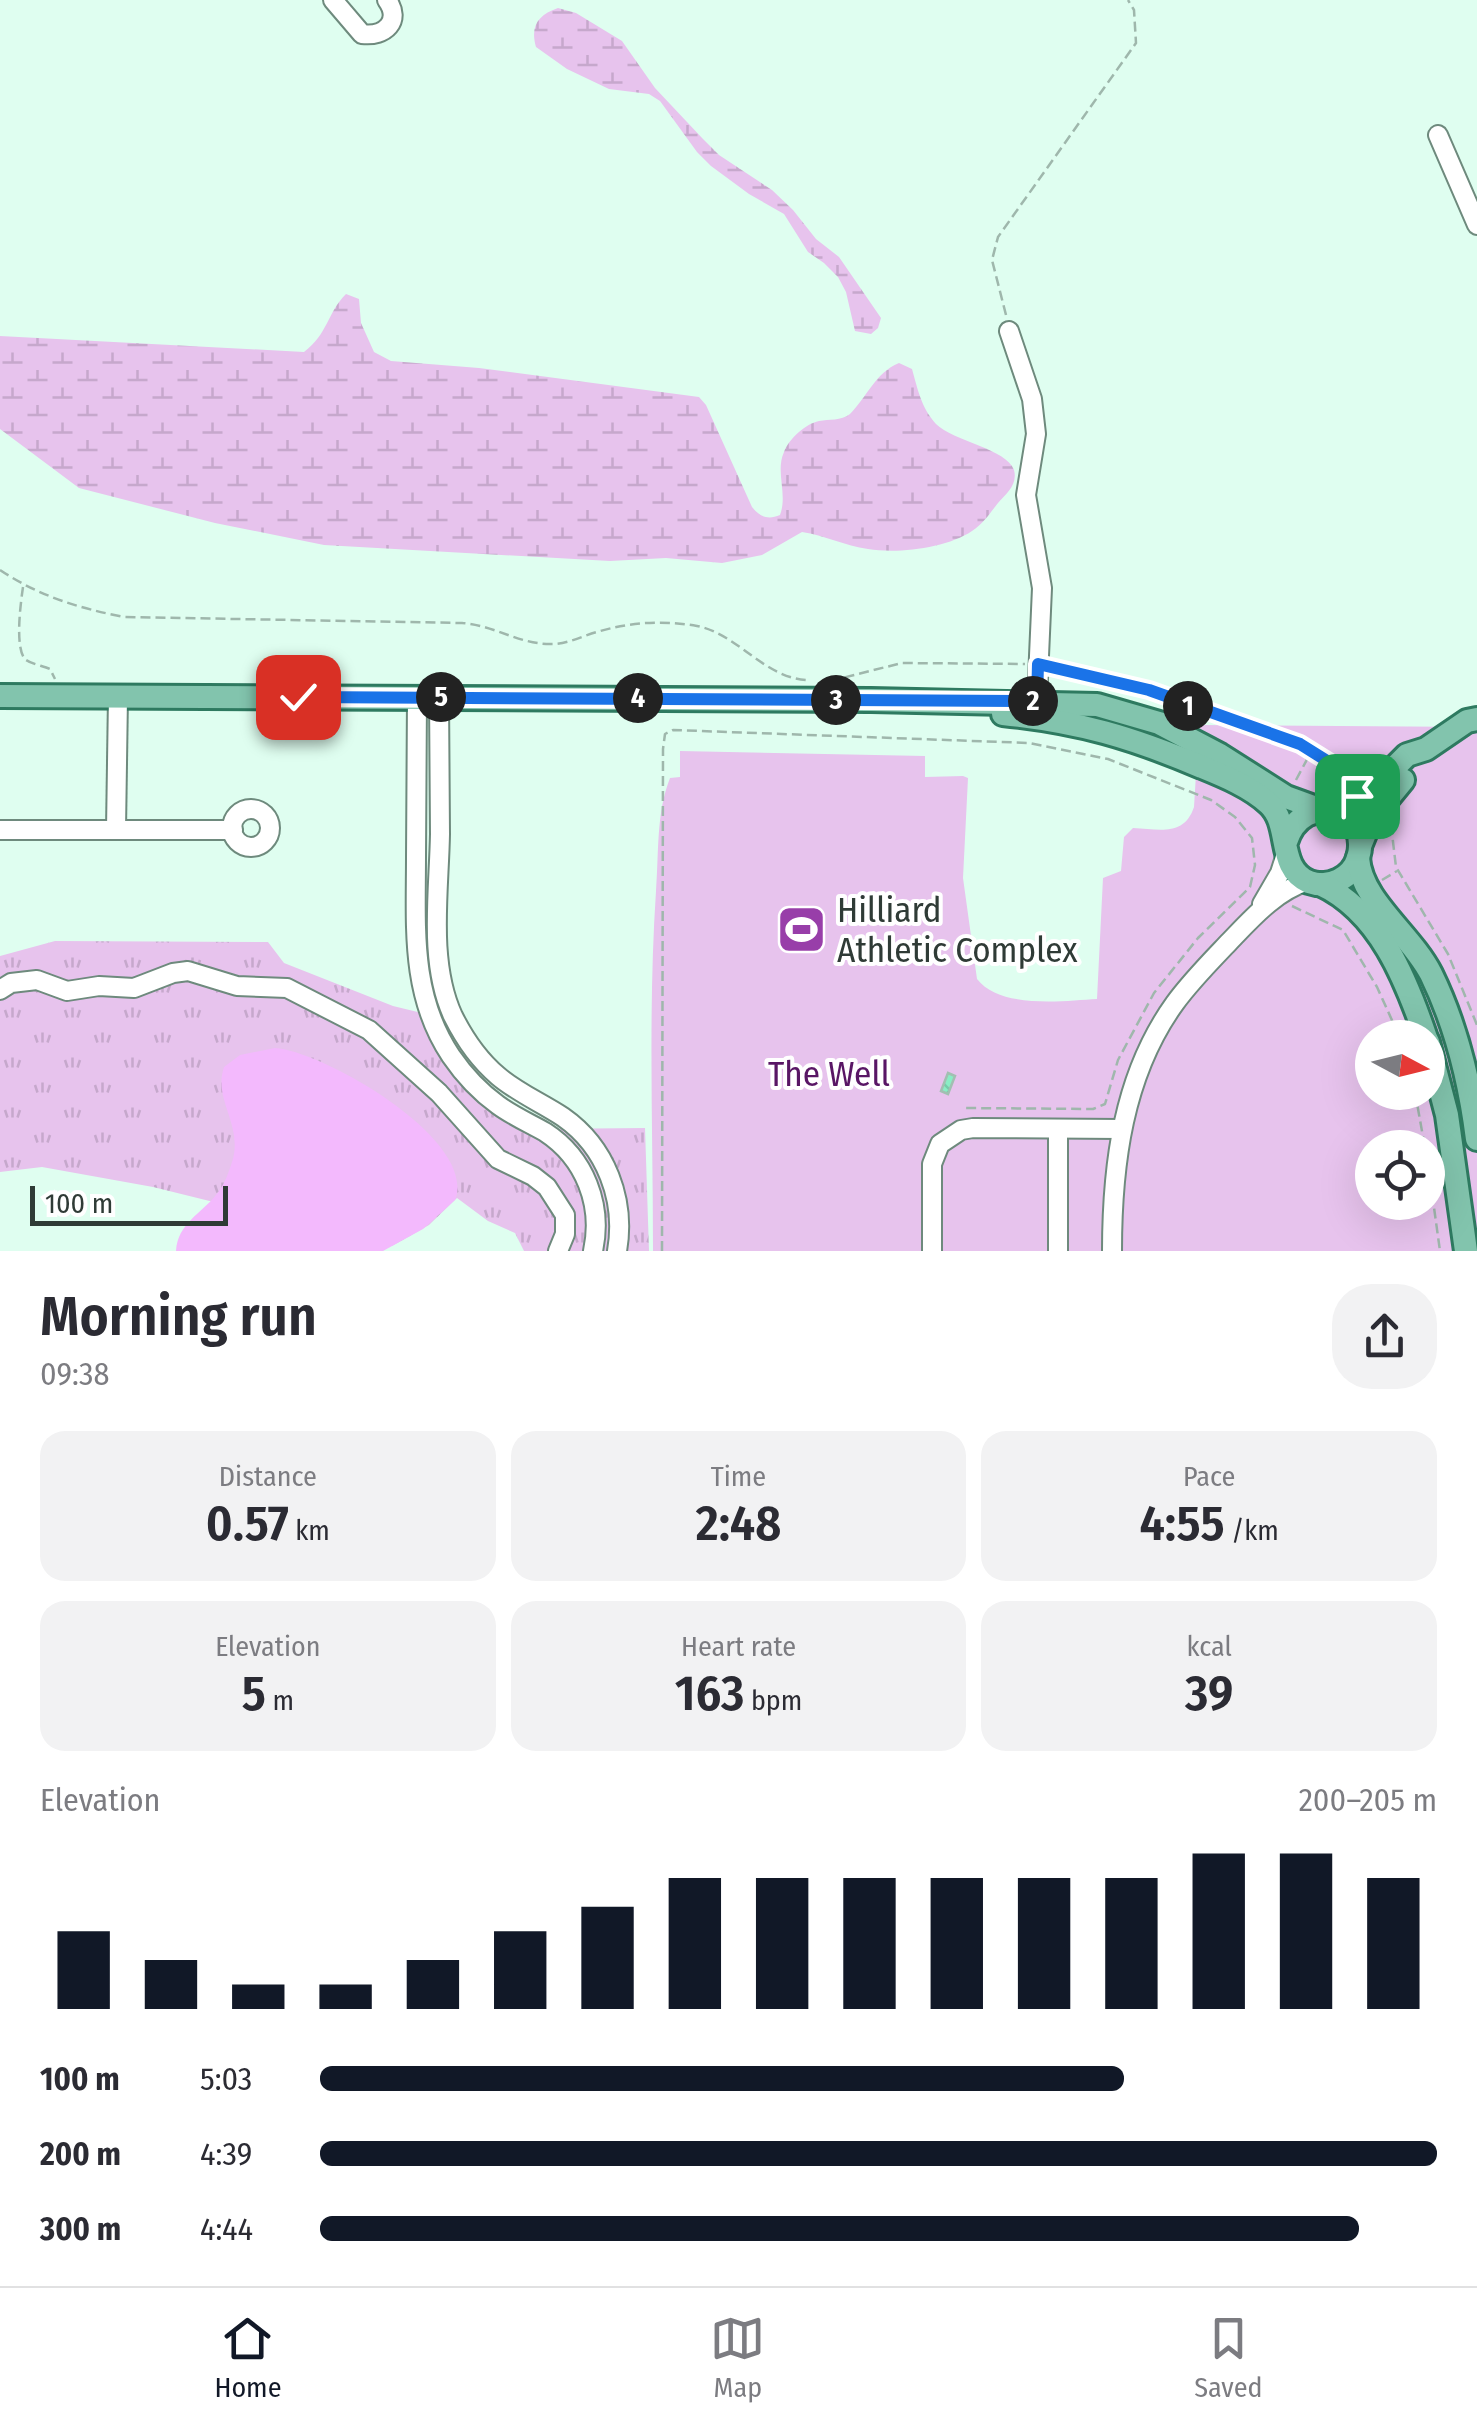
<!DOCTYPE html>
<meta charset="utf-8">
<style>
body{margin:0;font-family:"Fira Sans Condensed",sans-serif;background:#f2f2f3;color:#2b2b33;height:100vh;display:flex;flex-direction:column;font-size:38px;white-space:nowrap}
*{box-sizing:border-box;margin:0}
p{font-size:32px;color:#7c7c81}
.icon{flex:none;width:55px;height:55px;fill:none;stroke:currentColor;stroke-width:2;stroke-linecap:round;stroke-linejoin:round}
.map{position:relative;height:1251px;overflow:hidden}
.panel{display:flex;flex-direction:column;background:#fff;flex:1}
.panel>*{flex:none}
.needle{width:65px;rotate:97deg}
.fabs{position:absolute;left:1355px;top:1020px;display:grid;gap:20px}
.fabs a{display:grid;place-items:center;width:90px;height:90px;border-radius:50%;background:#fff;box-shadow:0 10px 40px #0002;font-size:50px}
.scale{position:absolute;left:30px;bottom:25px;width:198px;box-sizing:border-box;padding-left:10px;border:5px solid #2f3b36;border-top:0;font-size:28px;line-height:35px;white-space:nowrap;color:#2f3b36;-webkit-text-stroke:8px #fff;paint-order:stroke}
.pin{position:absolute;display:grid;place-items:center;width:85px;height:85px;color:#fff;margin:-42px;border-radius:20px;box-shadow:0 5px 15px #0006}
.km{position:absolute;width:50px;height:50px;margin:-25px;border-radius:50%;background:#222;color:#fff;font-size:28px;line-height:50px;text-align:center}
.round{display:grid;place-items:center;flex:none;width:105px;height:105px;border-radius:40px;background:#f2f2f3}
.headline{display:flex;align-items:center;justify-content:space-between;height:170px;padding:0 40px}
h1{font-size:55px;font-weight:600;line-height:75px}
.figures{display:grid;grid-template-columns:repeat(3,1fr);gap:15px;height:170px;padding:10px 40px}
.figures div{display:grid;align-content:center;border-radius:25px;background:#f2f2f3;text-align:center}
.figures b{font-size:50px;font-weight:600}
.figures small{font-size:28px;font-weight:400}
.figures p{font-size:28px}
.chart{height:280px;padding:20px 40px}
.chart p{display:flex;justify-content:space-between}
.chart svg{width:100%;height:180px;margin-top:10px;stroke:#111827;stroke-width:6}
ul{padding:0 40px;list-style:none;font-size:32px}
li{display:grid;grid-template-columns:160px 120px 1fr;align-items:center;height:75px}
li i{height:25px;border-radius:12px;background:#111827}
.dock{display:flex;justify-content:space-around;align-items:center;height:140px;border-top:2px solid #e1e1e2;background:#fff;font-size:28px;color:#7c7c81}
.dock a{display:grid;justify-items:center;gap:5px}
.dock .current{color:#111827}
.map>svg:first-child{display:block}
.grass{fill:url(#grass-tufts)}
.wetland{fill:url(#wetland-marsh)}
.park{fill:#e7c3ed;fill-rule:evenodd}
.water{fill:#f3b9fd}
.building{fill:url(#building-cross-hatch);stroke:#a2bfb2;stroke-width:2.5}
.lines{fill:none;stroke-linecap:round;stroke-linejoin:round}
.minor-casing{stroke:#6e8a7d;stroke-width:22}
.major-casing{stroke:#2e7a60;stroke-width:28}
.path{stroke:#9fb7ac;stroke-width:2.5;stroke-dasharray:10 5;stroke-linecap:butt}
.minor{stroke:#fff;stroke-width:18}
.major{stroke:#82c4ad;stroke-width:22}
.route-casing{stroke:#fff;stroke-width:20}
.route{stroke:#1a73e8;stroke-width:12}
.labels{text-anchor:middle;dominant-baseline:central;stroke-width:8;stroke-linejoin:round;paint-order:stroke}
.poi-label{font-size:35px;fill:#2f3b36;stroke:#fff;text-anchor:start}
.park-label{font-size:35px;fill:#591665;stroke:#fff}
</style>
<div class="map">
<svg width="1477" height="1251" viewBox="0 0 1477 1251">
<defs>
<pattern id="grass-tufts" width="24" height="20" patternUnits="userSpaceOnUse" patternTransform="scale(2.5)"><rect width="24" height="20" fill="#e7c3ed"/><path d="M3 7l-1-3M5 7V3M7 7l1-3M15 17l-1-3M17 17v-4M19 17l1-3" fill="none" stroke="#c6a8cc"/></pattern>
<pattern id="wetland-marsh" width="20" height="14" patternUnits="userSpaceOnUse" patternTransform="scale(2.5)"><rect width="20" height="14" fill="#e7c3ed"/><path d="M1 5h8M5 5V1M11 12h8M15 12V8" fill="none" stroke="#c6a8cc"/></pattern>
<pattern id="building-cross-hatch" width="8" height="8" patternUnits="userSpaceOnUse" patternTransform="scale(2.5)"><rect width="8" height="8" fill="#8aedc5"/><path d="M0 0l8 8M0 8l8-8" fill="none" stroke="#7ca"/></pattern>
</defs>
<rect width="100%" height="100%" fill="#dffef0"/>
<path class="grass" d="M55,941L268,942L284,963L393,1006L430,1015L450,1054L539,1129L645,1128L649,1251H524L515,1233L488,1221L457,1198L429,1225L392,1246L153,1187L42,1167L0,1172V956Z"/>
<g class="wetland">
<path d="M558,8L576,13L622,41L655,88L703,139L719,155L772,190L793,210L816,239L839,257L881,318L878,328L871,334L855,331L846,292L838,277L824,263L808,252L784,214L749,194L711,166L697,152L660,101L649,94L609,89L567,69L536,47C530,26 538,15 558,8Z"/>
<path d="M346,294L359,299L361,323L374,352L391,361L479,368L699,397L706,405L752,507C760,517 768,520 780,515C788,494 775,472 784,452C789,439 805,424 819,421C829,419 841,421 850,414C867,397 875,373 899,363L912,369C918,390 921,407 936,424C953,441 1007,449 1014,470C1018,485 1006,494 998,503C990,513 984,523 972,531C947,548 898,554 868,549C845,546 824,535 802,532L762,555L722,563L666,558L610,561L324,545L215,523L79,488L0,429V336L304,352C328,334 327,313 346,294Z"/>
</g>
<path class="park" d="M1199,725L1477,727V1251H653C653,1131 648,1011 656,891C659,854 656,813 670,778L680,777V751L925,756V777L963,776L968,778L963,878L977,979C1000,1009 1063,1001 1097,999L1103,878L1121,871L1124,837L1133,828C1159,829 1184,837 1194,807ZM1372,1038H1428V1092H1372ZM1372,1148H1428V1202H1372Z"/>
<path class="water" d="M275,1048C323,1051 479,1140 455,1200L423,1229L383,1251H176C178,1223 201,1214 216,1195C225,1185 229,1171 233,1159C242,1123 213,1099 224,1067L240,1055Z"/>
<path class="building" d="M948,1073L955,1076L948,1094L941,1091Z"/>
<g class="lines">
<defs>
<g id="minor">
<path d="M333,0L362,34C385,37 402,21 387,0"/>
<path d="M1438,135L1477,225"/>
<path d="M1009,331L1032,399L1036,434L1026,495L1042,588L1037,701"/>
<path d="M417,697C417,750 416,804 416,857C416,927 410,995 451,1056C464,1075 480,1092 498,1105C513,1116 529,1123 545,1132C585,1158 603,1205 593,1251"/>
<path d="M439,697C439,743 440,789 440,834C439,892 428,962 453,1016C464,1038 479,1060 498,1076C518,1093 542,1103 563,1117C606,1147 626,1200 617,1251"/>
<circle cx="251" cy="828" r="19"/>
<path d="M0,830H233"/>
<path d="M116,830L118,696"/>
<path d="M1262,904L1280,873L1286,854"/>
<path d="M0,990L11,983L37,980L67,991L99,986L134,988L173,973L188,971L237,986L287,988L369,1030L439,1093L498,1159L533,1176L547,1187L565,1215V1234L558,1251"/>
<path d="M1058,1129V1251"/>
<path d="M932,1251V1164L940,1144L961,1130L973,1128L1122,1129"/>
<path d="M1112,1251C1112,1165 1123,1075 1175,1003C1191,981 1211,961 1230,941C1253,917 1276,891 1308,881"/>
</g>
<g id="major">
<path d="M0,696L871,700L1097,705L1159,723L1220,755L1286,797L1319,809"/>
<path d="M1003,714C1080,722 1131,737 1202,767C1224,776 1251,787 1269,804C1292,825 1276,868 1309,882C1329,889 1352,878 1358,858C1373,810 1303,788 1286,842"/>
<path d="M1331,810L1354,802L1374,788L1407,755L1426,749L1467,721L1477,719"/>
<path d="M1360,846L1371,819L1403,780"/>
<path d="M1358,858C1361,901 1410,933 1431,974C1456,1025 1470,1083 1477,1139"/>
<path d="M1320,884C1379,911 1406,979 1426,1038"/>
<path d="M1428,1042L1447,1115L1466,1251"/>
</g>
</defs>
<use href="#minor" class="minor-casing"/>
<use href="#major" class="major-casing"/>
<g class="path">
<path d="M1006,315L992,260L998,237L1136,43L1134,10L1128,0"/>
<path d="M0,570C39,596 78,608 124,617L462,623C494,625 520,645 552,644C568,644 582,636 597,632C630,622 663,620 697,626C738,634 764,678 807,680"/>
<path d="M23,587C21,601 14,650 26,660C32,664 43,666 50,669L55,679"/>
<path d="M1056,670L1094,675L1149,690L1300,744L1332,764L1347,782"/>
<path d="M830,681L902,663L1025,664"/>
<path d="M1296,780L1311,752"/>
<path d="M1391,825L1396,867L1448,954L1477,1025"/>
<path d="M1382,880L1397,871"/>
<path d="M1292,906L1343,930L1377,987L1400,1038"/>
<path d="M1415,1092L1425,1148"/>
<path d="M1428,1164L1440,1251"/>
<path d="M662,1251L663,749L665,734L673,730L1029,743L1108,759L1211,800L1235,817L1252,838L1255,865L1250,887L1198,938L1154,993L1118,1060L1105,1104L1093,1109L964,1108"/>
</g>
<use href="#minor" class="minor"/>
<use href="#major" class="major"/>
</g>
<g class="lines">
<defs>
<path id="route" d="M298,697L1037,701L1038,664L1149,690L1300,744L1332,764L1357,796"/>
</defs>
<use href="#route" class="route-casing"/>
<use href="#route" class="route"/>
</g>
<defs>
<symbol id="stadium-square" viewBox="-11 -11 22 22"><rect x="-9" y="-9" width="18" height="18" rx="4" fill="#983ea9" stroke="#fff"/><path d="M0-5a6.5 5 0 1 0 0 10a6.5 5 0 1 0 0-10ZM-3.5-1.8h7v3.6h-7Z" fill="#fff"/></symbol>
</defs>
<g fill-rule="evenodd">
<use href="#stadium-square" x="774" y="902" width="55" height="55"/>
</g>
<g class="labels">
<g class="poi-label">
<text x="837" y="910">Hilliard<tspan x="837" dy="40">Athletic Complex</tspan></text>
</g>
<g class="park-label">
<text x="829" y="1074">The Well</text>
</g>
</g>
</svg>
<div class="fabs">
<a><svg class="needle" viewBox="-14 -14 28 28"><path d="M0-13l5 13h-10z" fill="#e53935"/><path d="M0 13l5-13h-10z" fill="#7c7c81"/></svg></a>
<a><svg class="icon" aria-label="locate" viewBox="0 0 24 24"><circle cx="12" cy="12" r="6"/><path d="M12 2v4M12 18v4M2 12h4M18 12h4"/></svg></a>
</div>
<div class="scale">100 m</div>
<div class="pin" style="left:1357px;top:796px;background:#1e9e55"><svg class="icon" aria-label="arrive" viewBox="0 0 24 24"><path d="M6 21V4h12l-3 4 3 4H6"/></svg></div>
<div class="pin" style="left:298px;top:697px;background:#d93025"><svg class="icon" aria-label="check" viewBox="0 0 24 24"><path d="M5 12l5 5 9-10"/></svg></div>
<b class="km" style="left:1188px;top:706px">1</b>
<b class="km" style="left:1033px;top:701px">2</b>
<b class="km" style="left:836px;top:700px">3</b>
<b class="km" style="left:638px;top:698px">4</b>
<b class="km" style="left:441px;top:697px">5</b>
</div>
<section class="panel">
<div class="headline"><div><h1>Morning run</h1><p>09:38</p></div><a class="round"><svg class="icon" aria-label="share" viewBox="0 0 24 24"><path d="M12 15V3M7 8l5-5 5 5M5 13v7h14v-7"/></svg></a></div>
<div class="figures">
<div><p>Distance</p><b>0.57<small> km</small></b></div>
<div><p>Time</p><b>2:48</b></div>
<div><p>Pace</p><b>4:55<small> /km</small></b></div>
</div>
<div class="figures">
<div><p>Elevation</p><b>5<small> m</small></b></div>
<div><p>Heart rate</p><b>163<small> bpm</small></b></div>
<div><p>kcal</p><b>39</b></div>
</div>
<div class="chart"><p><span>Elevation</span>200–205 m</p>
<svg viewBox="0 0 160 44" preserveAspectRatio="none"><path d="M5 44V25M15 44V32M25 44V38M35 44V38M45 44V32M55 44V25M65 44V19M75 44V12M85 44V12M95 44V12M105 44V12M115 44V12M125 44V12M135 44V6M145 44V6M155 44V12"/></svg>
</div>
<ul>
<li><b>100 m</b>5:03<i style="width:72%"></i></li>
<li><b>200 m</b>4:39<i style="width:100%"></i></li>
<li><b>300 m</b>4:44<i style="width:93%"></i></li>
</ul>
</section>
<nav class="dock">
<a class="current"><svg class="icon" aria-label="home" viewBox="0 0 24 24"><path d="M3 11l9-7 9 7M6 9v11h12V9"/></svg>Home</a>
<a><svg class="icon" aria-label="map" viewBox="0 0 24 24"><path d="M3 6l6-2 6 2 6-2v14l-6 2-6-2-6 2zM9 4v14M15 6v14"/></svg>Map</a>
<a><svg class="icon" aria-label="saved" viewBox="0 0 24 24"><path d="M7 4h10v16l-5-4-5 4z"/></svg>Saved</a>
</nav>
